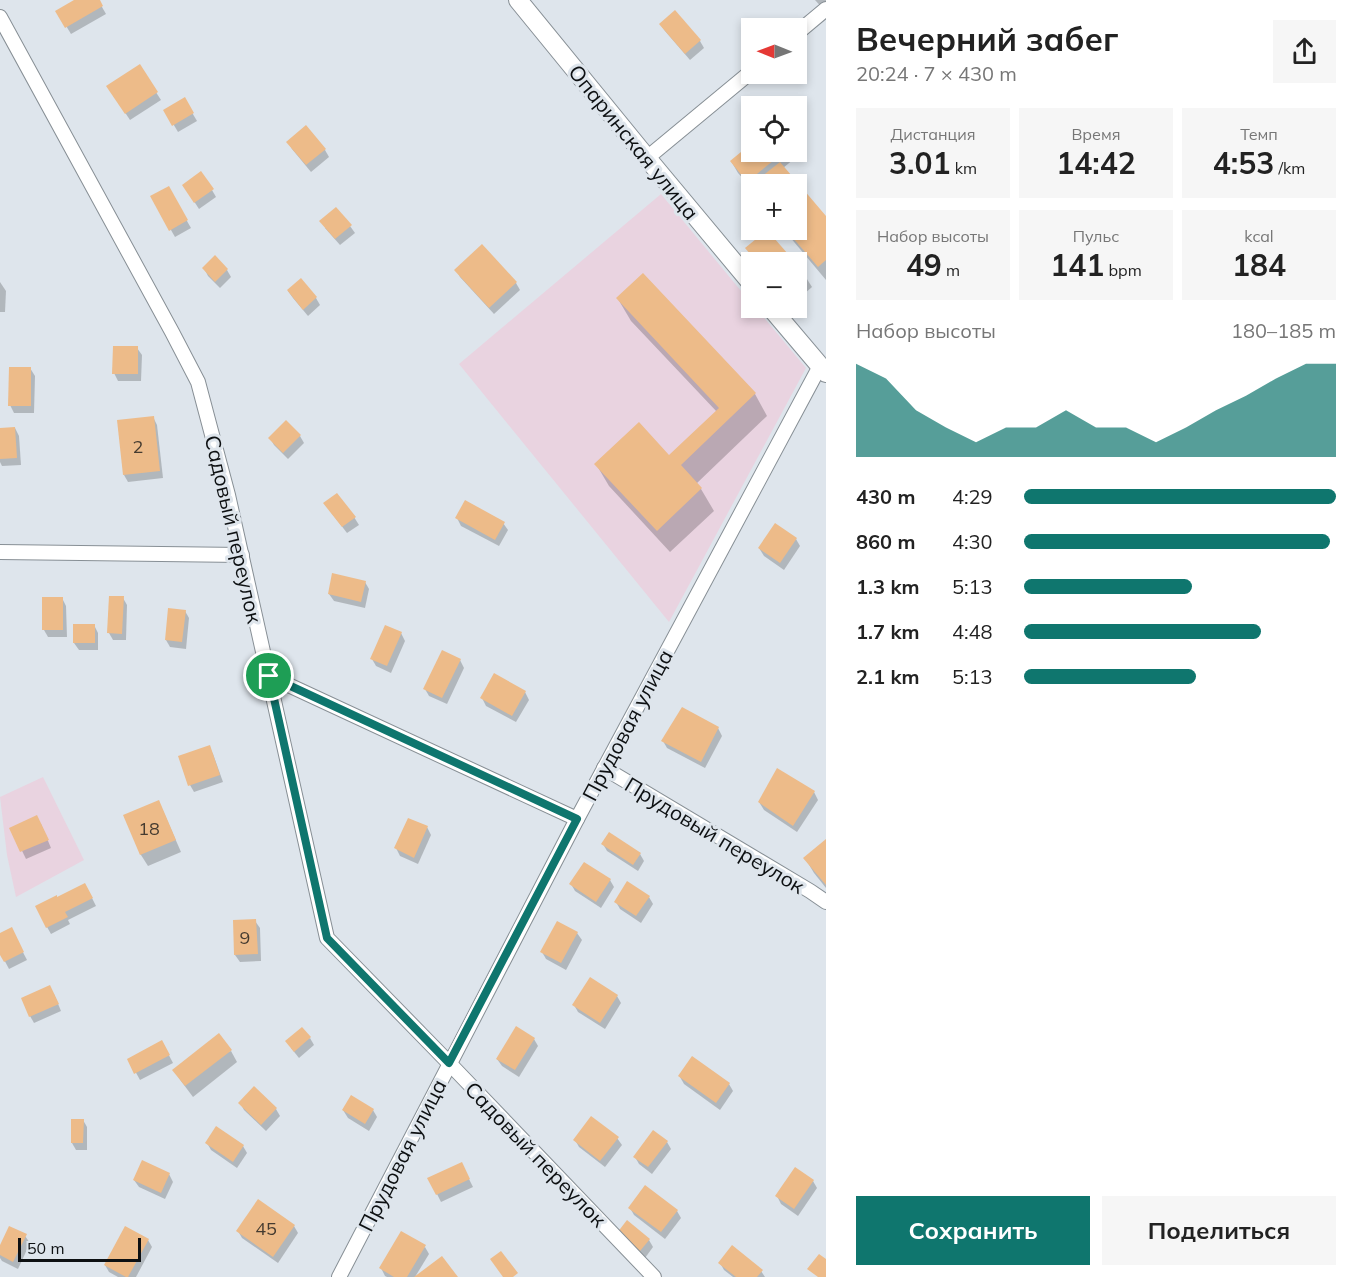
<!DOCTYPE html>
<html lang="ru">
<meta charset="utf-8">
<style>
body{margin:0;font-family:Mulish,sans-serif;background:#f6f6f6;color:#222;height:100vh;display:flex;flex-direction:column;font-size:22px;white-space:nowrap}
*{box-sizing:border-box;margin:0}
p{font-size:20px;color:#767676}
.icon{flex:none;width:33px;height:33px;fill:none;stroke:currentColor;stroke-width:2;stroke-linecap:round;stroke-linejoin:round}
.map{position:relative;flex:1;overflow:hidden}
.panel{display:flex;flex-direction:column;background:#fff;width:540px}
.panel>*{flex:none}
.needle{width:39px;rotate:271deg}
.tools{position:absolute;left:741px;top:18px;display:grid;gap:12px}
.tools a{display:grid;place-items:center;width:66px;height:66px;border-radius:0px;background:#fff;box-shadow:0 3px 9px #0003;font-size:30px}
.scale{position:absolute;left:18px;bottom:15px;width:123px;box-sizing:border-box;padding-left:6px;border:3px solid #0d1012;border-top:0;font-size:16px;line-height:21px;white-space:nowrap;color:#0d1012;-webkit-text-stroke:4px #dee5ec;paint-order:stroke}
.pin{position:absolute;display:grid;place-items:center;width:51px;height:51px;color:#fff;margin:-26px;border:3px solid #fff;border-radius:50%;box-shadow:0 2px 6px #0007}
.round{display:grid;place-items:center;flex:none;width:63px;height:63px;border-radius:0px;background:#f6f6f6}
.head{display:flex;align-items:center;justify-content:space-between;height:102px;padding:0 30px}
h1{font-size:33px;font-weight:700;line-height:45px}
.stats{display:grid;grid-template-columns:repeat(3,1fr);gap:9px;height:102px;padding:6px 30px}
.stats div{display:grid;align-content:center;border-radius:0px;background:#f6f6f6;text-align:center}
.stats b{font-size:30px;font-weight:700}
.stats small{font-size:16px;font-weight:400}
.stats p{font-size:16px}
.chart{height:168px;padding:12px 30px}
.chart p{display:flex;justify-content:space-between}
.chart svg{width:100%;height:108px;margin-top:6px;fill:#0f766e;opacity:.7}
.button{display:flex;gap:12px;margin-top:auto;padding:12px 30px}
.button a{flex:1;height:69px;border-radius:0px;background:#0f766e;color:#fff;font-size:24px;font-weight:700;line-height:69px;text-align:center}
.button a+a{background:#f6f6f6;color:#222}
ul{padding:0 30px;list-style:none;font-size:20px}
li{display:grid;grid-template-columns:96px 72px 1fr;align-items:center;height:45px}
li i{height:15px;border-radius:8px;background:#0f766e}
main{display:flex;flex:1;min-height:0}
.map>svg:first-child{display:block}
.medical{fill:#e9d3e0}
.shadow{fill:#0003}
.building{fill:#edbb89}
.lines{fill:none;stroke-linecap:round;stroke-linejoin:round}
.street-casing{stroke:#878f95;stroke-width:16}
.secondary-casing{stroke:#878f95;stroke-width:20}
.street{stroke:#fff;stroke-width:14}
.secondary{stroke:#fff;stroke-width:18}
.route-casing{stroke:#fff;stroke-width:12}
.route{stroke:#0f766e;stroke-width:8}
.labels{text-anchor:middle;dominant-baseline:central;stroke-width:6;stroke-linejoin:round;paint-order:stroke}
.number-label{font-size:18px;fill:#453b30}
.street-label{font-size:21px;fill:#0d1012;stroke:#dee5ec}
</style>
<main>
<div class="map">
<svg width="826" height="1277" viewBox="0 0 826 1277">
<rect width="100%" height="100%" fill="#dee5ec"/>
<g class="medical">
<path d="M661,194L751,303L752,308H756L806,368L669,622L459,364Z"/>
<path d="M43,777L84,860L16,897L7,855L0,797Z"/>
</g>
<g class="shadow">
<path d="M77,0H98L106,14L71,34L57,11Z"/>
<path d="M815,0H826V8L824,10Z"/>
<path d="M660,24L700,41L704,48L690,60L665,31Z"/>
<path d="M139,66L161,100L130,120L112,93Z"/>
<path d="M184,99L197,121L178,132L165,110Z"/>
<path d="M288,142L325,150L329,157L311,172L292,149Z"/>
<path d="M796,151L799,155L783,168L826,219V280L784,230H796V184H752V189L738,173L731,161L752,152Z"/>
<path d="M168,188L191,228L175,237L152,197Z"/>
<path d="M212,190L216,197L199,209L188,192Z"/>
<path d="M350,226L355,233L340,245L325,228Z"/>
<path d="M767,231L794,262H756L747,248Z"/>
<path d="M482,246L516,283L520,290L494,314L460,277L456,270Z"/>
<path d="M215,258L227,270L231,277L220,288L208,276L204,268Z"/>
<path d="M796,266L805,276L812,287L796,301Z"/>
<path d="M643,275L755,394L767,416L696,484L701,489L714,511L670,552L609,486L596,464L669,457L717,412L631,321L618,299Z"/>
<path d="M301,280L316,298L320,305L308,316L293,298L288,291Z"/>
<path d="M0,282L6,291L5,312H0Z"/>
<path d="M137,348L142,355L141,381H118L114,373Z"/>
<path d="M30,368L35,376L34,413H14L10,405Z"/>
<path d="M153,417L157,425L163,478L128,482L124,475L118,421Z"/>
<path d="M15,428L19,436L21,465L2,466L0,462V429Z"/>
<path d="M300,436L304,443L288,459L274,445L270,438Z"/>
<path d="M330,511L354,517L359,525L347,533Z"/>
<path d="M457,518L503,523L508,530L499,546L461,526Z"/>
<path d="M796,539L800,546L784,570L764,556L759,548Z"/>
<path d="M365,582L369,589L365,608L334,601L329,594Z"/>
<path d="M62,598L66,606L67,637H48L44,630Z"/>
<path d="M123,598L127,605L126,640H113L109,633Z"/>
<path d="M185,611L189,618L186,649L170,647L166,640Z"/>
<path d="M94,625L98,633V650H79L74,643Z"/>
<path d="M401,633L405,641L391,673L376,666L372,659Z"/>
<path d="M460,660L464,668L447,704L429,696L425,689Z"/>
<path d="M525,692L529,700L516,722L486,706L482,698Z"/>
<path d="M718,728L722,736L705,768L667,748L663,741Z"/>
<path d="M209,747L213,754L223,782L194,792L190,785Z"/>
<path d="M777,770L814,792L818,800L797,832L764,810L759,802Z"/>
<path d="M158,802L164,813L181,852L148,866L141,855L125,816Z"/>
<path d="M41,824L51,848L26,859L11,828Z"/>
<path d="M427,827L431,835L418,864L400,856L396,848Z"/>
<path d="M826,841V888L814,873L805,858Z"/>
<path d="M603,844L640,854L644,861L638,871L607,851Z"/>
<path d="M610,880L614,887L601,908L575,891L571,884Z"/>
<path d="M89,892L96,906L68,920L70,924L51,934L47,927L57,899Z"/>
<path d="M649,897L653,904L641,923L620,909L616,902Z"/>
<path d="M255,921L260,928L261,961L240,962L235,955Z"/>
<path d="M577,933L582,940L566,970L546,959L542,952Z"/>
<path d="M0,935L15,937L27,960L9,969L0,952Z"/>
<path d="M54,994L61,1011L34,1023L30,1016Z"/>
<path d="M617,996L621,1003L605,1029L578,1012L574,1005Z"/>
<path d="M310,1038L314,1045L299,1058L291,1048Z"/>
<path d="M534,1039L538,1046L519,1077L502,1066L497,1059Z"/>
<path d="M162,1042L173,1063L140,1080L129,1060Z"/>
<path d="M231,1051L237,1062L193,1097L181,1081L174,1070Z"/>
<path d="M680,1077L729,1084L733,1091L720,1110L684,1084Z"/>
<path d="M240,1103L276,1109L280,1116L266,1131L244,1110Z"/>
<path d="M343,1110H373L377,1117L369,1131L348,1118Z"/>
<path d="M83,1120L87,1127V1150H76L72,1143Z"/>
<path d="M617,1138L622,1145L605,1167L579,1147L575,1140Z"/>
<path d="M667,1142L671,1149L652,1174L639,1164L635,1157Z"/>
<path d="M207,1143L243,1146L247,1153L237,1168L211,1150Z"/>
<path d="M465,1171L473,1187L441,1202L437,1194Z"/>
<path d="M169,1174L173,1182L165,1199L139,1187L134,1180Z"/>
<path d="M813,1181L817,1188L798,1216L781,1204L777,1196Z"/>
<path d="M630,1208L677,1211L681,1218L665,1239L634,1215Z"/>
<path d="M294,1226L298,1233L278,1263L242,1238L238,1231Z"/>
<path d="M25,1236L30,1243L18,1269L2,1261L0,1258V1248Z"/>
<path d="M148,1240L152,1247L136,1277H118L109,1272L105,1265Z"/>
<path d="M623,1240H649L653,1247L645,1258Z"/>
<path d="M425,1247L429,1254L415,1277H387L385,1276L381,1268Z"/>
<path d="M720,1263L761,1271L765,1277H733L724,1270Z"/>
</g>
<g class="building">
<path d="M74,0H100L103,6L65,28L55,11Z"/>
<path d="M675,10L701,40L685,54L659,24Z"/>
<path d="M140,64L158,92L125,114L106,86Z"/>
<path d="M185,97L194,113L172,126L163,110Z"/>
<path d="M306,125L326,149L306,165L286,142Z"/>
<path d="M752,143V152H784L747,182L730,161Z"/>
<path d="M780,162L826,216V260L818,267L786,230H796V184H752Z"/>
<path d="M201,171L214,189L194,203L182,185Z"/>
<path d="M169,186L188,220L169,231L150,196Z"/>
<path d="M336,207L352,225L335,239L319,221Z"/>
<path d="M767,230L795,262H757L745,248Z"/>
<path d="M482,244L517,282L489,308L454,270Z"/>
<path d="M215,255L228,269L215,282L202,268Z"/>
<path d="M796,264L806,275L796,284Z"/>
<path d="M643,273L756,393L681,465L702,488L657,531L594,464L639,422L669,455L719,408L616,298Z"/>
<path d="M301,278L317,297L303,310L287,290Z"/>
<path d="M113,346H138V374H112Z"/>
<path d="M9,367H31V406H8Z"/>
<path d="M154,416L160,471L123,475L117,420Z"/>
<path d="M286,420L301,435L283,453L268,438Z"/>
<path d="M15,427L17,458L0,459V428Z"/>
<path d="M337,493L356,517L342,527L323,503Z"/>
<path d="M465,500L505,522L495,540L455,518Z"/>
<path d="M775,523L797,538L780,563L758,548Z"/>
<path d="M332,573L366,581L361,602L328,594Z"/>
<path d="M109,596H124L122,634L107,633Z"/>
<rect x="42" y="597" width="21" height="33"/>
<path d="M168,608L186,610L182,642L165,640Z"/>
<rect x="73" y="624" width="22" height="19"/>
<path d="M385,625L402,632L387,666L370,659Z"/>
<path d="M442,650L461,659L442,698L423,689Z"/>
<path d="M494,673L526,691L512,716L480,698Z"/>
<path d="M682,707L719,727L701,762L661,741Z"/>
<path d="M210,745L220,775L188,786L178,756Z"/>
<path d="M777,768L815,791L793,826L758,802Z"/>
<path d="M159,800L176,840L140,855L123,815Z"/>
<path d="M37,815L49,840L20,852L9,828Z"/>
<path d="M408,818L428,826L414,858L394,848Z"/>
<path d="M609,832L641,853L633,865L601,844Z"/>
<path d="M826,839V885L803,858Z"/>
<path d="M584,862L611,879L596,902L569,884Z"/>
<path d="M627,881L650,896L636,916L614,902Z"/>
<path d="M85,883L93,898L65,912L68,917L46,928L35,906L57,895V897Z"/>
<path d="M256,919L258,954L234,955L233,920Z"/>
<path d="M557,921L578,932L561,963L540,952Z"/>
<path d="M12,927L24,952L4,962L0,955V933Z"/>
<path d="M590,977L618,995L600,1023L572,1005Z"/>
<path d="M50,985L59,1004L29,1017L21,998Z"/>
<path d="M516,1026L535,1038L515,1070L496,1059Z"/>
<path d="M302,1027L311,1037L294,1052L285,1041Z"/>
<path d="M219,1033L232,1050L185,1086L172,1070Z"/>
<path d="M162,1040L170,1055L134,1074L127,1059Z"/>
<path d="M692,1056L730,1083L716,1103L678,1076Z"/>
<path d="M254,1086L277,1108L261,1125L238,1103Z"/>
<path d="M351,1095L374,1109L365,1124L342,1110Z"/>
<path d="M591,1116L619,1137L600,1161L573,1140Z"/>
<path d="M71,1119H84L83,1143H71Z"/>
<path d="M216,1126L244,1145L233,1162L205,1143Z"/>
<path d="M653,1130L668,1141L648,1167L633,1157Z"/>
<path d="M142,1160L170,1173L161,1193L133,1180Z"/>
<path d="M462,1162L470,1179L436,1195L427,1178Z"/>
<path d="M795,1167L814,1180L794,1209L775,1196Z"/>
<path d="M645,1185L678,1210L661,1232L628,1208Z"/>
<path d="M258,1199L295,1225L273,1257L236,1231Z"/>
<path d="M627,1220L650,1239L640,1251L617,1233Z"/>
<path d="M9,1226L27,1234L13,1262L0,1255V1245Z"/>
<path d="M125,1226L149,1239L128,1277H126L104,1265Z"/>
<path d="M401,1231L426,1245L407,1277H394L379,1268Z"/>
<path d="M732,1245L763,1270L757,1277H736L718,1263Z"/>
<path d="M501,1251L518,1273L513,1277H503L490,1259Z"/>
<path d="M819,1254L826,1259V1277H818L807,1269Z"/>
<path d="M442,1256L458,1277H414Z"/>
</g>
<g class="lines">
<defs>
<g id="street">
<path d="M0,17L172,332L198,382L228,495L327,938L449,1063L654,1277"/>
<path d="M796,34L826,9"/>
<path d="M647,158L752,71"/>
<path d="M0,552L242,555"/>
<path d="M269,676L577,819"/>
<path d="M604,768L810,891L826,902"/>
<path d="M339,1277L577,819L820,366"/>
</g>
<g id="secondary">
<path d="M518,0L647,158L752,284"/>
<path d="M771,308L826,373"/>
</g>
</defs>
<use href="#street" class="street-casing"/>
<use href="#secondary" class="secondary-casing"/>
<use href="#street" class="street"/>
<use href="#secondary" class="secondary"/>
</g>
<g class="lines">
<defs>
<path id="route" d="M269,676L577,819L449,1063L327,938Z"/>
</defs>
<use href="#route" class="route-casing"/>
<use href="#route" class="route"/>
</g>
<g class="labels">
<g class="number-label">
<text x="138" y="446">2</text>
<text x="149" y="828">18</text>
<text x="245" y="937">9</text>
<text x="266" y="1228">45</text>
</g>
<g class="street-label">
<text transform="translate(634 142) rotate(51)">Опаринская улица</text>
<text transform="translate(234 529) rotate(77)">Садовый переулок</text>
<text transform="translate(627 725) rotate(-62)">Прудовая улица</text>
<text transform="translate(715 835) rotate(31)">Прудовый переулок</text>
<text transform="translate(536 1154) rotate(46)">Садовый переулок</text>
<text transform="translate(402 1155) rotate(-63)">Прудовая улица</text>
</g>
</g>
</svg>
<div class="tools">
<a><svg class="needle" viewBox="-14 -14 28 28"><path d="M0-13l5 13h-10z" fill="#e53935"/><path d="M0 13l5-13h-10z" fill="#767676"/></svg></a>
<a><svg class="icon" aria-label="locate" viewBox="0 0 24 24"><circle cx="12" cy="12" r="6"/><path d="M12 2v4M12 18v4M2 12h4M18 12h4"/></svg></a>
<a>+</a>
<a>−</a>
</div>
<div class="scale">50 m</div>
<div class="pin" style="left:269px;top:676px;background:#1e9e55"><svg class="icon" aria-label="arrive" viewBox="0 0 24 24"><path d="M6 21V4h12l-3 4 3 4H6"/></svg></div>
</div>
<section class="panel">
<div class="head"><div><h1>Вечерний забег</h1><p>20:24 · 7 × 430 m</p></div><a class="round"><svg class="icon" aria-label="share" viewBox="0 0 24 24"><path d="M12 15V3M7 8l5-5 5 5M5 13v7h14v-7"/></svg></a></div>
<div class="stats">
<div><p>Дистанция</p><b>3.01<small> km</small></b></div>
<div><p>Время</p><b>14:42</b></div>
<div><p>Темп</p><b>4:53<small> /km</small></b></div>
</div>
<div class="stats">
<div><p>Набор высоты</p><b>49<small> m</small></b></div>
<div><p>Пульс</p><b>141<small> bpm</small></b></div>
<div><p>kcal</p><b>184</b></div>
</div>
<div class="chart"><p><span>Набор высоты</span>180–185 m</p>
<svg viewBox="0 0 160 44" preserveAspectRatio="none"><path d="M0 44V6L10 12L20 25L30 32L40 38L50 32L60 32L70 25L80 32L90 32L100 38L110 32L120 25L130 19L140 12L150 6L160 6V44z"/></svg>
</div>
<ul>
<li><b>430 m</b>4:29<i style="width:100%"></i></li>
<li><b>860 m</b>4:30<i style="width:98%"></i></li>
<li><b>1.3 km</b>5:13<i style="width:54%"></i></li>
<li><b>1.7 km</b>4:48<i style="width:76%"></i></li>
<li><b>2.1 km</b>5:13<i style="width:55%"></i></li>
</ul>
<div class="button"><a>Сохранить</a><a>Поделиться</a></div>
</section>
</main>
